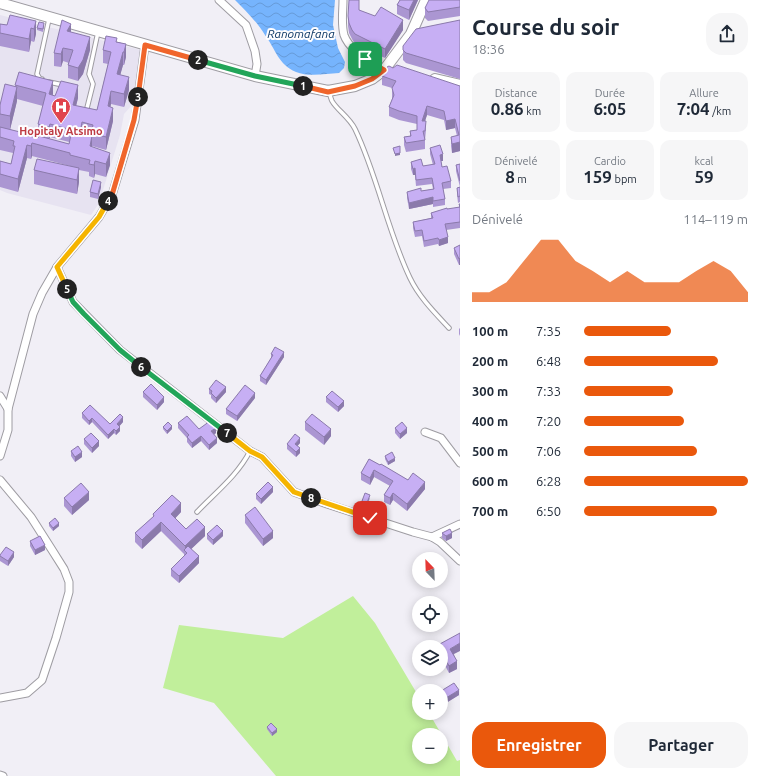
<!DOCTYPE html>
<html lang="fr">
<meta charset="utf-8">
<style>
body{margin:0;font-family:Ubuntu,sans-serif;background:#f6f6f7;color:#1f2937;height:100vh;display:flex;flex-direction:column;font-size:15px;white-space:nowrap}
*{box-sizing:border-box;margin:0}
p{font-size:13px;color:#747a83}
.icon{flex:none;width:22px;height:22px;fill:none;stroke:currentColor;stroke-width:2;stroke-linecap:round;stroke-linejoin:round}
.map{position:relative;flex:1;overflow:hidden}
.sheet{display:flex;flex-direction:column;background:#fff;width:300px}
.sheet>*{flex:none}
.needle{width:26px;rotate:337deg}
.controls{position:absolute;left:412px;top:552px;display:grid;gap:8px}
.controls a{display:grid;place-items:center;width:36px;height:36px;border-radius:50%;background:#fff;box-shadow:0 2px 10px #0003;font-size:20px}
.pin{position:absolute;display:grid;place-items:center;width:34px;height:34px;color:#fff;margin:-17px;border-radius:8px;box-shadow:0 2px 6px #0006}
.km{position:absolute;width:20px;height:20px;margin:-10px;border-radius:50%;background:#222;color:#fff;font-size:11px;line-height:20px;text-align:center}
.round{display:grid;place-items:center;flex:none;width:42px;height:42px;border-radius:16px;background:#f6f6f7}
.head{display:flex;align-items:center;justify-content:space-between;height:68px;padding:0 12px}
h1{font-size:22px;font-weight:700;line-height:30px}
.metrics{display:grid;grid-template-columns:repeat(3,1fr);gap:6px;height:68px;padding:4px 12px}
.metrics div{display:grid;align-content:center;border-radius:10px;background:#f6f6f7;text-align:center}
.metrics b{font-size:17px;font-weight:700}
.metrics small{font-size:11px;font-weight:400}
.metrics p{font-size:11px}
.chart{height:112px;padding:8px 12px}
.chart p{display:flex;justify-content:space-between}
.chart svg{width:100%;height:72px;margin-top:4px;fill:#ea580c;opacity:.7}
.action{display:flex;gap:8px;margin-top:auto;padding:8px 12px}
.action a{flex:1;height:46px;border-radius:16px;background:#ea580c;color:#fff;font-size:16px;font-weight:700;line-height:46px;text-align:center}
.action a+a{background:#f6f6f7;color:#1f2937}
ul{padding:0 12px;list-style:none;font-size:13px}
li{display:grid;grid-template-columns:64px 48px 1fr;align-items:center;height:30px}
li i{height:10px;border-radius:5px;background:#ea580c}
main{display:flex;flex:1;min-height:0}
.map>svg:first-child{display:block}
.built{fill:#e7e3f1}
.grass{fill:#c1ef9b;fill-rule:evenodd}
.water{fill:url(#water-waves)}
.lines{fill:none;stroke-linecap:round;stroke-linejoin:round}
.lane-casing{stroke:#9e9ca2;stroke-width:5.5}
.street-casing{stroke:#9e9ca2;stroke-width:9}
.secondary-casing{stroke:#9e9ca2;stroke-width:12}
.lane{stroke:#fff;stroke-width:3.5}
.street{stroke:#fff;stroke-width:7}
.secondary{stroke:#fff;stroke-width:10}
.wall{fill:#ab96d2;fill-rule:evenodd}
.shaded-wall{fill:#8b7aab}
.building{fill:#c7aff4;stroke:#8b7aab}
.split-1-casing{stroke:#fff;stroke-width:8}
.split-2-casing{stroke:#fff;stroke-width:8}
.split-3-casing{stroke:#fff;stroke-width:8}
.split-4-casing{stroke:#fff;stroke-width:8}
.split-5-casing{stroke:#fff;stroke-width:8}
.split-6-casing{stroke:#fff;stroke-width:8}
.split-7-casing{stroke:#fff;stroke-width:8}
.split-8-casing{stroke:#fff;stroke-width:8}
.split-9-casing{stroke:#fff;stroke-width:8}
.split-1{stroke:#f0652b;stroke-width:5}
.split-2{stroke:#22a559;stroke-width:5}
.split-3{stroke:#f0652b;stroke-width:5}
.split-4{stroke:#f0652b;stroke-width:5}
.split-5{stroke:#f5b400;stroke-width:5}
.split-6{stroke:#22a559;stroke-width:5}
.split-7{stroke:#22a559;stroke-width:5}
.split-8{stroke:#f5b400;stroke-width:5}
.split-9{stroke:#f5b400;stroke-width:5}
.labels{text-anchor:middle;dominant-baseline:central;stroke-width:4;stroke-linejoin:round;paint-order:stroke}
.health-label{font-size:11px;font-weight:bold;fill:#be3a42;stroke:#fefdff}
.water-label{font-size:12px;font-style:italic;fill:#0c3765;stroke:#fefdff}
</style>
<main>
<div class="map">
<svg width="460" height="776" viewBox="0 0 460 776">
<defs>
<pattern id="water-waves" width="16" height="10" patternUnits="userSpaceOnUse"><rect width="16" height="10" fill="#76b4fd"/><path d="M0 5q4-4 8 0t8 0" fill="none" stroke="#669ad8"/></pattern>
</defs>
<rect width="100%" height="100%" fill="#f1eff6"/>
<path class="built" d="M0,15L141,50L138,84L131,106L124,114L120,135L99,203L91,215L7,193L0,190Z"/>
<path class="grass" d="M353,596L375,623L419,697V713H429L457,761L460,760V776H276L214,703L163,688L179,625L283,638ZM419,735H441V757H419Z"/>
<path class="water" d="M235,0H335L333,25L338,48L345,62L344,68L339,73C325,74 308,77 296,72C278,64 276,50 265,35C257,22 246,11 235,0Z"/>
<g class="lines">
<defs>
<g id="lane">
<path d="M42,79H40L37,74L49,19"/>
<path d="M49,82L63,85"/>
<path d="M329,92C330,95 331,99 332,101C337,110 349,117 355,129C378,177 387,230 410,278C419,297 435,313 449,328"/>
<path d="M86,112L93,84L89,74L98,32"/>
<path d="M197,512C215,493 238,475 250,451"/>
</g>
<g id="street">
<path d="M219,0L246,25L255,51L257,64L255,76"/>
<path d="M343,0C343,11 341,24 344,35C349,50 371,63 384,70"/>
<path d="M57,267L73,302L120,350L250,451L262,457L294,492L327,504L413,532L432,537L440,542L460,561"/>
<path d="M0,396L8,409"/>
<path d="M425,432L441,438L460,463"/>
<path d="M0,456L8,430V409L33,314L42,293L57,267L99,217L112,195L135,120L145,45"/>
<path d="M0,480L31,517L52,550L64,569L69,582V592L56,638L42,680L27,693L0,698"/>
<path d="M432,537L460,524"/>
<path d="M0,775L3,776"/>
</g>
<g id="secondary">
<path d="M0,3L255,76L328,91L355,86L372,79L384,70L411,34L426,0"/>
<path d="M435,79L460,85"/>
</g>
</defs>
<use href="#lane" class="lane-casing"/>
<use href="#street" class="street-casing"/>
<use href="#secondary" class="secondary-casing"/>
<use href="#lane" class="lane"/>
<use href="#street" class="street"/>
<use href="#secondary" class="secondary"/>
</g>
<g class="wall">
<path d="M400,0H418L409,20L397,14V5Z"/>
<path d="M460,0V16L428,21L425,18V8Z"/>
<path d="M359,10L403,30L385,58L355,44L352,39L349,33L348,26V16Z"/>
<path d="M460,20V79L406,63L403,60V46Z"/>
<path d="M36,21V34L34,42L31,41L29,52L0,46V24L7,25Z"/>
<path d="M44,26L43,32L37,30V28Z"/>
<path d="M71,32L90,50L83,74L78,81L68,78V65L69,63L63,61L61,67L54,66V53Z"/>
<path d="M117,42L126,44V57L124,65H123L120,75L129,90L124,107L111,104L110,107L113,121L106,150L92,146V147L110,165L106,177L95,174L94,178L89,176V172L79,170V182L77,194L34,184V170L70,166L32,156L31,159L27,158L18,192L0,187V161L11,164L13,155V153L0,150V105L15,86V85L53,94L52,96H55L78,98L76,106L97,110L108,64L103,63V50ZM17,99L43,106L38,124V138L20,134L10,129L17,101ZM50,137L69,142V144L49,139Z"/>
<path d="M393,68L460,86V151L452,153L451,146V137L457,136L455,128L446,130L444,120L427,115L425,121L426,130L425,140V149L406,152L404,145V137L410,136V131L417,130V124L399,120L389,116V107L392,99V88L382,85V76Z"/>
<path d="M430,148L443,161H441L442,167L451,181V188L443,189L445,199V205L433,207V204L409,209L407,198V192L421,191L433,189L432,184L416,186L415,175H413L411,169V162L423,166L433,165L430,154Z"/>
<path d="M460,164V187L456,171V165Z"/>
<path d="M101,187L98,199L90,197V192Z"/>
<path d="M460,187V202L458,203L457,194V188Z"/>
<path d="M459,204H460V228L446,230L448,243L439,246L438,244L424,247L422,236L415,237L413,228V222L431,218V213L459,207Z"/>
<path d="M460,245L459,265L454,254V248Z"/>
<path d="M460,328V336L459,334V329Z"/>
<path d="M271,354L284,357L266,385L260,381V376L271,358Z"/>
<path d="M209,389L226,392L216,403L211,398V395L209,394Z"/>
<path d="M143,392L164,402L157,410L143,397Z"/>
<path d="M326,397L344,406L338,412L326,402Z"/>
<path d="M255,398L237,421L226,414V409Z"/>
<path d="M82,413L110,424L123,422L119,426L120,431L116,435L114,433L108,439L92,422L89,425L82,418Z"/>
<path d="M305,422L331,436L324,445L305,430Z"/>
<path d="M178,423L199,429L216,433L214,435L217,443L209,450L201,441L192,448L187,442V438L178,428Z"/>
<path d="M163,427L172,429L167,434L163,429Z"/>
<path d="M395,428L407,433L400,439L395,433Z"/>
<path d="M84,439L99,446L92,453L84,444Z"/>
<path d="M300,443L297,446L300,453L296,457L287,449V444Z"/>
<path d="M71,451L82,457L75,462L71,456Z"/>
<path d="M385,456L395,461L388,465L385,459Z"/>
<path d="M369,459L425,489L407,511L393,500L390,505L384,502V495L390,486L374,477L370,485L361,480V473Z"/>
<path d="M273,492L261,504L256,499V494Z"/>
<path d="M64,498L89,500L72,515L64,506Z"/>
<path d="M370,498L367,506L362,504V501Z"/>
<path d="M181,512L175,518L186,529L205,536L191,549L199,563L179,583L171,576V569L184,556V554L161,531L142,549L135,542V533L153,517V514Z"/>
<path d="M245,515L273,538L263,546L245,523Z"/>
<path d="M49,523L59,526L53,531L49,526Z"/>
<path d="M442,533L452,538L446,541L442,538Z"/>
<path d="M207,534L223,536L213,545L207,539Z"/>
<path d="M30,541L45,550L35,555L30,546Z"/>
<path d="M0,555L14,557L8,566L0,561Z"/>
<path d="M438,645L454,654L457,669L449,673L441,658V647H438Z"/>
<path d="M441,691L459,695L446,703L441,696Z"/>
<path d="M267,727L277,732L272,736L267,729Z"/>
</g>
<g class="shaded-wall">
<path d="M414,0H418L409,20V10Z"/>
<path d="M403,20V30L385,58V49Z"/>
<path d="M36,21V34L34,42V29Z"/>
<path d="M71,24V37L67,31Z"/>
<path d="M31,28V41L29,52V39Z"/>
<path d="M90,37V50L83,74L78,81V68Z"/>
<path d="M126,44V57L124,65V52Z"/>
<path d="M63,48V61L61,67V54Z"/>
<path d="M123,52V65L117,87V74Z"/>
<path d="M129,77V90L124,107V94Z"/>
<path d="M53,81V94L49,107V94Z"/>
<path d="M78,85V98L73,118V105Z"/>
<path d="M17,87V101L10,130V116Z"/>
<path d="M111,91V104L108,119V106Z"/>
<path d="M427,106V115L422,130V121Z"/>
<path d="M113,108V121L106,150V137Z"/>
<path d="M455,119V128L446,130V121Z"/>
<path d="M82,122V135L80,133Z"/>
<path d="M50,124V137L49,139V127Z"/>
<path d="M92,136V149L90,146Z"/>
<path d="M460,142V151L452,153V144Z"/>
<path d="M32,143V156L31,159V146Z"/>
<path d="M27,145V158L18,192V179Z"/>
<path d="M400,146V155L395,156V154Z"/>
<path d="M110,153V165L106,177V164Z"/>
<path d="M443,154V161H440V155Z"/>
<path d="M95,161V174L94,178V165Z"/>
<path d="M79,168V182L77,194V180Z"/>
<path d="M415,168V175H413V169Z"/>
<path d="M101,182V187L98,199V194Z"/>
<path d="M433,197V204L409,209V203Z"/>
<path d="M448,237V243L439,246V240Z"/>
<path d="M460,258V265H459V259Z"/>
<path d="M284,352V357L266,385V380Z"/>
<path d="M226,387V392L216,403V398Z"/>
<path d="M255,393V398L237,421V416Z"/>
<path d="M164,397V402L157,410V405Z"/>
<path d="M344,401V406L338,412V407Z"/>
<path d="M123,417V422L117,429V424Z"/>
<path d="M92,418V422L89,425V421Z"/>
<path d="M172,426V429L167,434V431Z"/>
<path d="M120,427V431L116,435V431Z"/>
<path d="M216,428V433L211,436V431Z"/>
<path d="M407,428V433L400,439V434Z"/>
<path d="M114,429V433L108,439V435Z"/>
<path d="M331,429V436L324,445V437Z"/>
<path d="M201,436V441L192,448V443Z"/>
<path d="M217,438V443L209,450V445Z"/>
<path d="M300,438V443L295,449V444Z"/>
<path d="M99,441V446L92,453V448Z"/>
<path d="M300,448V453L296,457V452Z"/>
<path d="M82,452V457L75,462V457Z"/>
<path d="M395,458V461L388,465V462Z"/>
<path d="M374,470V477L370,485V478Z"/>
<path d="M425,482V489L407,511V504Z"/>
<path d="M273,487V492L261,504V499Z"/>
<path d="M89,492V500L72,515V507Z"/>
<path d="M393,493V500L390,505V498Z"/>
<path d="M181,503V512L171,523V514Z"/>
<path d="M161,522V531L142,549V540Z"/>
<path d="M59,523V526L53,531V528Z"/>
<path d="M205,527V536L187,553L185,551V546Z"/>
<path d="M223,531V536L213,545V540Z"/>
<path d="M273,531V538L263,546V539Z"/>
<path d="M452,533V538L446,541V536Z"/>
<path d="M45,545V550L35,555V550Z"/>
<path d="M14,552V557L8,566V561Z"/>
<path d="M199,556V563L179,583V576Z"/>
<path d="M460,643V651L450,656V649Z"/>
<path d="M457,661V669L449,673V666Z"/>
<path d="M459,690V695L446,703V698Z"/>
<path d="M277,729V732L272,736V733Z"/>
</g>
<g class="building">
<path d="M349,0H359V10L375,16L381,7L403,20L385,49L355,34L352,30L349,23L348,16Z"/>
<path d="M400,0H414L409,10L397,5Z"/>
<path d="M429,0H460V7L428,12L425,8Z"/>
<path d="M10,15L36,21L34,29L31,28L29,39L0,33V24L7,25Z"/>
<path d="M62,20L71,24L67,31L90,37L83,60L78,68L68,65L73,50L63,48L61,54L54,53Z"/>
<path d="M460,20V69L406,53L403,50V46L416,29Z"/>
<path d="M39,22L44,23L43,29L37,28Z"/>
<path d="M106,36L117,38L116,42L126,44L124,52H123L117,74L129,77L124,94L111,91L108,106L113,108L106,137L91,133L93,125L82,122L80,133L92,136L90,146L110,153L106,164L95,161L94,165L89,164L90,160L70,155V153L32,143L31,146L27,145L18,179L0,174V161L11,164L15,146H13L14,141L0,137V127L20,132L19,134L38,138L39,136L69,144L72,130L50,124L49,127L38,124L46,93L15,85L19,72L53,81L49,94L55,96L61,81L78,85L73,105L97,110L111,52L103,50Z"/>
<path d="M397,65L460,86V142L452,144L451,137L459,135L455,119L446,121L444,111L427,106L422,121H426L425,131H423L425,140L406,143L404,137L411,136L410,131L417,130V116L399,111L389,107L394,95L392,88L396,81L382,76L387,67L389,66L393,68Z"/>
<path d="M5,84L17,87L10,116L0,114V105Z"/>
<path d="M440,145L443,154L440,155L442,167L447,166L451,181L442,183L445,199L433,201V197L409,203L407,192L421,188V191L434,189L432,178L416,180L415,168L413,169L411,162L421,159L423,166L435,164L430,148Z"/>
<path d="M400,146V153L395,154L393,148Z"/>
<path d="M37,159L79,168L77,180L34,170Z"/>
<path d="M460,164V181L456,165Z"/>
<path d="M93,180L101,182L98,194L90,192Z"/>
<path d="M460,187V196L458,197L457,188Z"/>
<path d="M459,204H460V222L445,224L448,237L439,240L438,238L424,241L422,230L415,231L413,222L433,218L431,213L447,208V209L460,207Z"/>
<path d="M460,245V258L459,259L454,248Z"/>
<path d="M275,347L284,352L266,380L260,376L273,355L271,354Z"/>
<path d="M216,380L226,387L216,398L211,393L212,391L209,389Z"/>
<path d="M151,384L164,397L157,405L143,392Z"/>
<path d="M245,385L255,393L237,416L226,409Z"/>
<path d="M332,391L344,401L338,407L326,397Z"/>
<path d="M90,405L110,424L120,414L123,417L117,424L120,427L116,431L114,429L108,435L92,418L89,421L82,413Z"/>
<path d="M312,414L331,429L324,437L305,422Z"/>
<path d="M187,416L199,429L210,421L216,428L211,431L217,438L209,445L201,436L192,443L187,437L189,435L178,423Z"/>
<path d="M168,422L172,426L167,431L163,427Z"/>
<path d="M402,422L407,428L400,434L395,428Z"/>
<path d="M91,433L99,441L92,448L84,439Z"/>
<path d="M295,434L300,438L295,444L300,448L296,452L287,444Z"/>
<path d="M78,446L82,452L75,457L71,451Z"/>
<path d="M392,452L395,458L388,462L385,456Z"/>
<path d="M369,459L380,465L381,464L408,480L413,473L425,482L407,504L393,493L390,498L384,495L393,481L374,470L370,478L361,473Z"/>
<path d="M268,482L273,487L261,499L256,494Z"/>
<path d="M81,483L89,492L72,507L64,498Z"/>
<path d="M365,493L370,495L367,503L362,501Z"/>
<path d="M172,495L181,503L171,514L186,529L197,519L205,527L185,546L161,522L142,540L135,533L154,516L153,514Z"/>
<path d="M255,507L273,531L263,539L245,515Z"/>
<path d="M55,518L59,523L53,528L49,523Z"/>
<path d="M217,525L223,531L213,540L207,534Z"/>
<path d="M450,529L452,533L446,536L442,533Z"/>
<path d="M40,536L45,545L35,550L30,541Z"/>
<path d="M188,546L199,556L179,576L171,569L187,553L184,550Z"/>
<path d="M6,547L14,552L8,561L0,556V555Z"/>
<path d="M460,633V643L450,649L457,661L449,666L441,651V647H439L438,645Z"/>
<path d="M454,683L459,690L446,698L441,691Z"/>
<path d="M271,723L277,729L272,733L267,727Z"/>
</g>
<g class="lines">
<defs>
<path id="split-1" d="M303,86L328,92L355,86L372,79L384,70L365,59"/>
<path id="split-2" d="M198,60L255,76L303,86"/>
<path id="split-3" d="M138,97L145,45L198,60"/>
<path id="split-4" d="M108,201L112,195L134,120L138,97"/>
<path id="split-5" d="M67,289L57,267L99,217L108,201"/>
<path id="split-6" d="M67,289L73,302L84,314L120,350L141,367"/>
<path id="split-7" d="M141,367L227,433"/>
<path id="split-8" d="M227,433L250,451L262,457L294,492L311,498"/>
<path id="split-9" d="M311,498L370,518"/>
</defs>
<use href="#split-1" class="split-1-casing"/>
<use href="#split-2" class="split-2-casing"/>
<use href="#split-3" class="split-3-casing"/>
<use href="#split-4" class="split-4-casing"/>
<use href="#split-5" class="split-5-casing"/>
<use href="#split-6" class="split-6-casing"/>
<use href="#split-7" class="split-7-casing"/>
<use href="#split-8" class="split-8-casing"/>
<use href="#split-9" class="split-9-casing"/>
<use href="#split-1" class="split-1"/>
<use href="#split-2" class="split-2"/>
<use href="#split-3" class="split-3"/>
<use href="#split-4" class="split-4"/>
<use href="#split-5" class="split-5"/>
<use href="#split-6" class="split-6"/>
<use href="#split-7" class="split-7"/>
<use href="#split-8" class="split-8"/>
<use href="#split-9" class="split-9"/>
</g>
<defs>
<symbol id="hospital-pin" viewBox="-11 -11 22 30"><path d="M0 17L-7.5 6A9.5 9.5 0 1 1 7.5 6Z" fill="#e0444e" stroke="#fefdff"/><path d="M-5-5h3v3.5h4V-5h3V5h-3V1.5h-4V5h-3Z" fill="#fff"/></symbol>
</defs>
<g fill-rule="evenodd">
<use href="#hospital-pin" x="50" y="96" width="22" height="30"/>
</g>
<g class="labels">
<g class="health-label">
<text x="61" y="131">Hopitaly Atsimo</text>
</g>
<g class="water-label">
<text x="301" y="33">Ranomafana</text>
</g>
</g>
</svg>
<div class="controls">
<a><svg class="needle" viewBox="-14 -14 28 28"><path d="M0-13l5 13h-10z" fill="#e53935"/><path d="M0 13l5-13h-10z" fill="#747a83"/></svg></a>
<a><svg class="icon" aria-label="locate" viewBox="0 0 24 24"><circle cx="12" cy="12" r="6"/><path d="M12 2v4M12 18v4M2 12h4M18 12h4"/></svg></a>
<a><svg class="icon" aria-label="layers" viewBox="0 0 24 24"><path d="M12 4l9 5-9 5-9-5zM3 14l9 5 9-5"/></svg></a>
<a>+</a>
<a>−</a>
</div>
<div class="pin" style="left:365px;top:59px;background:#1e9e55"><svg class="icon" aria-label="arrive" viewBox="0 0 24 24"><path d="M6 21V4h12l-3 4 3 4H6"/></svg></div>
<div class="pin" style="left:370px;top:518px;background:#d93025"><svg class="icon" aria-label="check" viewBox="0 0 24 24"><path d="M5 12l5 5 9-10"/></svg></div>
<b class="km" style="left:303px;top:86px">1</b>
<b class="km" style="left:198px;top:60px">2</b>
<b class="km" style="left:138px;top:97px">3</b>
<b class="km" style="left:108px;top:201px">4</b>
<b class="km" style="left:67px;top:289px">5</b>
<b class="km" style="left:141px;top:367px">6</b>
<b class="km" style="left:227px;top:433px">7</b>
<b class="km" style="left:311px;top:498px">8</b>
</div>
<section class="sheet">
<div class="head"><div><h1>Course du soir</h1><p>18:36</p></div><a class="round"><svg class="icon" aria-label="share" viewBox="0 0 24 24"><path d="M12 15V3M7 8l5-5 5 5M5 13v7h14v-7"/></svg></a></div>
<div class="metrics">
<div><p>Distance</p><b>0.86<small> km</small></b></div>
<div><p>Durée</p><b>6:05</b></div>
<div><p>Allure</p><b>7:04<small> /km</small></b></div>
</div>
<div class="metrics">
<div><p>Dénivelé</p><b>8<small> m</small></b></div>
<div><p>Cardio</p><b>159<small> bpm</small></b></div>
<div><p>kcal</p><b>59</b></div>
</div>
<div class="chart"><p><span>Dénivelé</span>114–119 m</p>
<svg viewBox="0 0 160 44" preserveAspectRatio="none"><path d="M0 44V38L10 38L20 32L30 19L40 6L50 6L60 19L70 25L80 32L90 25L100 32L110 32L120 32L130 25L140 19L150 25L160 38V44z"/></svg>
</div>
<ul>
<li><b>100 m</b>7:35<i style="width:53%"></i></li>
<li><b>200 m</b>6:48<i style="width:82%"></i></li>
<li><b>300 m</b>7:33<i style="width:54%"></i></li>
<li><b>400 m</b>7:20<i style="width:61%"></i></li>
<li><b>500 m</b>7:06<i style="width:69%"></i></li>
<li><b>600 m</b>6:28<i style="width:100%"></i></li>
<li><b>700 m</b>6:50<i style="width:81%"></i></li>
</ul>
<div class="action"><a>Enregistrer</a><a>Partager</a></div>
</section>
</main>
